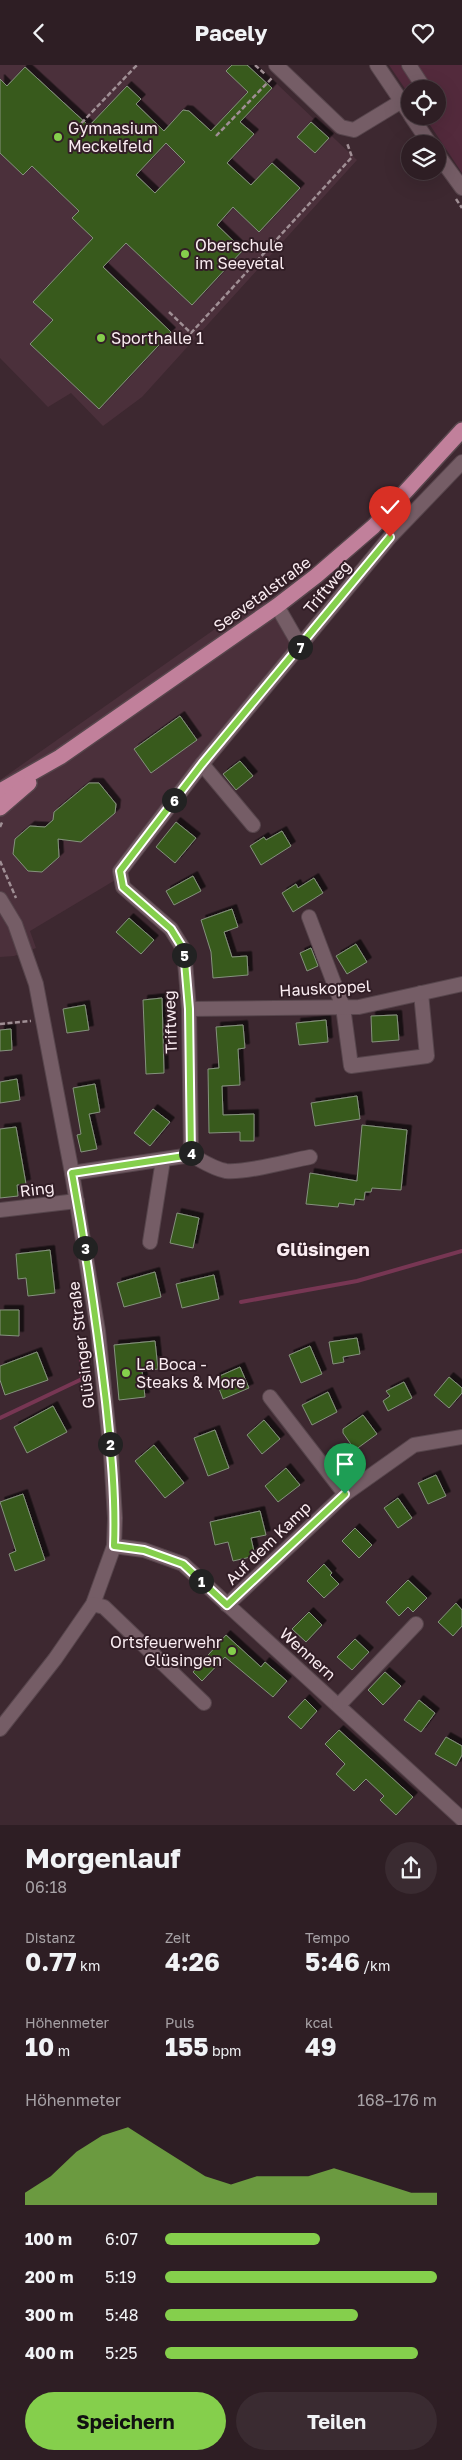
<!DOCTYPE html>
<html lang="de">
<meta charset="utf-8">
<style>
body{margin:0;font-family:"Golos Text",sans-serif;background:#3a2b31;color:#f1f3f6;height:100vh;display:flex;flex-direction:column;font-size:19px;white-space:nowrap}
*{box-sizing:border-box;margin:0}
p{font-size:16px;color:#a7a2a6}
.icon{flex:none;width:28px;height:28px;fill:none;stroke:currentColor;stroke-width:2;stroke-linecap:round;stroke-linejoin:round}
.map{position:relative;height:1760px;overflow:hidden}
.panel{display:flex;flex-direction:column;background:#2e1e24;flex:1}
.panel>*{flex:none}
.buttons{position:absolute;left:401px;top:15px;display:grid;gap:10px}
.buttons a{display:grid;place-items:center;width:45px;height:45px;border-radius:50%;background:#2e1e24;box-shadow:0 5px 20px #0002,0 0 0 1px #493c41;font-size:25px}
.pin{position:absolute;display:grid;place-items:center;width:42px;height:42px;color:#fff;margin:-51px -21px;border-radius:50% 50% 50% 0;rotate:-45deg;box-shadow:0 0 5px #0007}
.pin .icon{rotate:45deg}
.km{position:absolute;width:25px;height:25px;margin:-12px;border-radius:50%;background:#222;color:#fff;font-size:14px;line-height:25px;text-align:center}
.round{display:grid;place-items:center;flex:none;width:52px;height:52px;border-radius:26px;background:#3a2b31}
.overview{display:flex;align-items:center;justify-content:space-between;height:85px;padding:0 25px}
h1{font-size:28px;font-weight:700;line-height:38px}
.stats{display:grid;grid-template-columns:repeat(3,1fr);gap:8px;height:85px;padding:5px 25px}
.stats div{display:grid;align-content:center}
.stats b{font-size:25px;font-weight:700}
.stats small{font-size:14px;font-weight:400}
.stats p{font-size:14px}
.chart{height:140px;padding:10px 25px}
.chart p{display:flex;justify-content:space-between}
.chart svg{width:100%;height:90px;margin-top:5px;fill:#85cf4c;opacity:.7}
.cta{display:flex;gap:10px;margin-top:auto;padding:10px 25px}
.cta a{flex:1;height:58px;border-radius:30px;background:#85cf4c;color:#111;font-size:20px;font-weight:700;line-height:58px;text-align:center}
.cta a+a{background:#3a2b31;color:#f1f3f6}
ul{padding:0 25px;list-style:none;font-size:16px}
li{display:grid;grid-template-columns:80px 60px 1fr;align-items:center;height:38px}
li i{height:12px;border-radius:6px;background:#85cf4c}
header{display:flex;justify-content:space-between;align-items:center;height:65px;padding:0 25px;background:#2e1e24;font-size:22px;font-weight:700}
.map>svg:first-child{display:block}
.built{fill:#4b303b}
.pitch{fill:#532a3c}
.lines{fill:none;stroke-linecap:round;stroke-linejoin:round}
.stream{stroke:#773653;stroke-width:4}
.building{fill:#375a1d;stroke:#85927d;fill-rule:evenodd;filter:url(#shadow)}
.minor-casing{stroke:#57454c;stroke-width:16}
.major-casing{stroke:#57454c;stroke-width:18}
.path{stroke:#a08f95;stroke-width:2.5;stroke-dasharray:5 2.5;stroke-linecap:butt}
.minor{stroke:#755d66;stroke-width:14}
.major{stroke:#c1809b;stroke-width:15}
.route-casing{stroke:#fff;stroke-width:10}
.route{stroke:#85cf4c;stroke-width:6}
.poi-dot{fill:#85cf4c;stroke:#321e26;stroke-width:2}
.labels{text-anchor:middle;dominant-baseline:central;stroke-width:4;stroke-linejoin:round;paint-order:stroke}
.poi-label{font-size:16px;fill:#faecf1;stroke:#321e26;text-anchor:start}
.street-label{font-size:16px;fill:#faecf1;stroke:#321e26}
.quarter-label{font-size:19px;font-weight:bold;fill:#faecf1;stroke:#321e26}
</style>
<header><svg class="icon" aria-label="back" viewBox="0 0 24 24"><path d="M15 5l-7 7 7 7"/></svg>Pacely<svg class="icon" aria-label="heart" viewBox="0 0 24 24"><path d="M12 20l-8-8c-3-5 5-10 8-4 3-6 11-1 8 4z"/></svg></header>
<div class="map">
<svg width="462" height="1760" viewBox="0 0 462 1760">
<defs>
<filter id="shadow"><feDropShadow dx="4.5" dy="-4.5" stdDeviation="0" flood-color="#0009"/></filter>
</defs>
<rect width="100%" height="100%" fill="#3d2830"/>
<g class="built">
<path d="M0,0H257L357,95L142,332L103,361L71,328L48,342L0,293Z"/>
<path d="M262,531L300,590L236,666L127,808L30,866L36,883L14,891L0,892V715Z"/>
</g>
<path class="pitch" d="M389,0H462V108L424,51H438V24H410V31Z"/>
<g class="lines">
<g class="stream">
<path d="M241,1237L357,1216L462,1186"/>
<path d="M0,1353L82,1314L80,1275"/>
</g>
</g>
<g class="building">
<path d="M232,0H247L272,23L240,57L254,69L227,98L251,120L272,98L300,123L259,167L233,142L217,160L243,185L192,240L126,178L103,202L171,267L99,344L30,279L53,255L33,237L93,173L72,153L79,146L32,101L23,110L0,88V14L7,21L25,2L89,61L127,21L141,34L136,39L164,66L183,45L189,46L211,66L248,27L226,6ZM166,78L185,97L155,128L136,110Z"/>
<path d="M311,57L329,73L315,88L297,72Z"/>
<path d="M180,651L197,675L151,708L134,684Z"/>
<path d="M240,696L253,711L236,725L223,709Z"/>
<path d="M89,718H99L116,739L115,748L81,777L58,774L59,792L42,807L28,806L13,789L15,774L30,761L45,762L53,755L54,747Z"/>
<path d="M176,757L196,773L175,798L156,782Z"/>
<path d="M282,766L291,781L261,800L250,781L264,772L266,775Z"/>
<path d="M193,811L201,826L174,840L166,826Z"/>
<path d="M314,813L323,828L293,847L282,828L296,819L298,823Z"/>
<path d="M232,844L238,862L224,867L232,892L247,891L248,910L213,913L211,887L201,855Z"/>
<path d="M129,853L154,875L141,889L116,867Z"/>
<path d="M356,879L367,897L347,909L336,891Z"/>
<path d="M311,883L318,901L307,906L300,888Z"/>
<path d="M162,933L164,1008L146,1009L143,935Z"/>
<path d="M85,940L89,965L67,968L63,944Z"/>
<path d="M397,950L399,975L372,977L371,951Z"/>
<path d="M326,955L328,977L299,980L296,958Z"/>
<path d="M243,960L245,983L238,984L240,1020L222,1021L223,1050L254,1049V1076H240V1067L209,1068L208,1004L219,1003L216,962Z"/>
<path d="M11,964L12,985L0,986V965Z"/>
<path d="M17,1014L20,1035L0,1038V1017Z"/>
<path d="M95,1019L100,1047L89,1049L97,1084L81,1087L77,1070L81,1069L73,1023Z"/>
<path d="M357,1031L360,1054L315,1061L311,1038Z"/>
<path d="M153,1044L170,1057L150,1081L134,1068Z"/>
<path d="M362,1060L407,1065L401,1125L372,1123L371,1127H365L364,1135L355,1134L354,1140L339,1138L338,1142L306,1139L310,1108L357,1116Z"/>
<path d="M16,1062L26,1119L17,1120L18,1131L0,1133V1064Z"/>
<path d="M177,1148L199,1153L193,1183L170,1178Z"/>
<path d="M50,1185L55,1228L28,1231L26,1213L18,1214L16,1189Z"/>
<path d="M155,1207L161,1232L124,1242L117,1218Z"/>
<path d="M214,1210L219,1234L182,1243L176,1219Z"/>
<path d="M0,1245H19V1271L0,1270Z"/>
<path d="M357,1273L360,1289L343,1292L344,1297L333,1299L329,1277Z"/>
<path d="M155,1276L158,1304L142,1306L145,1332L119,1335L114,1280Z"/>
<path d="M310,1281L322,1309L301,1318L289,1290Z"/>
<path d="M37,1287L48,1315L5,1330L0,1315V1301Z"/>
<path d="M240,1302L249,1323L223,1334L215,1313Z"/>
<path d="M449,1312L462,1323V1328L449,1343L434,1330Z"/>
<path d="M404,1317L412,1333L388,1346L383,1336L390,1331L386,1326Z"/>
<path d="M328,1327L337,1347L312,1360L302,1340Z"/>
<path d="M53,1341L67,1367L27,1388L14,1362Z"/>
<path d="M363,1350L377,1369L355,1385L343,1368V1364Z"/>
<path d="M264,1355L280,1374L262,1389L247,1370Z"/>
<path d="M215,1365L229,1403L208,1411L194,1373Z"/>
<path d="M154,1380L184,1418L165,1433L135,1396Z"/>
<path d="M286,1403L300,1420L278,1437L265,1421Z"/>
<path d="M436,1410L446,1431L428,1439L418,1418Z"/>
<path d="M23,1429L45,1495L15,1506L9,1489L16,1486L0,1437Z"/>
<path d="M398,1433L412,1453L398,1463L384,1443Z"/>
<path d="M260,1446L266,1470L251,1473L255,1491L233,1496L228,1477L215,1480L210,1457Z"/>
<path d="M355,1463L372,1480L359,1493L342,1476Z"/>
<path d="M324,1499L332,1508L330,1510L339,1519L324,1533L307,1516Z"/>
<path d="M408,1515L427,1533L413,1547L408,1542L399,1551L386,1537Z"/>
<path d="M456,1538L462,1545V1561L453,1571L438,1557Z"/>
<path d="M309,1547L322,1560L306,1577L292,1564Z"/>
<path d="M226,1570L261,1602L265,1597L287,1616L273,1632L225,1592L202,1616L193,1607Z"/>
<path d="M355,1574L369,1587L352,1605L337,1592Z"/>
<path d="M385,1607L401,1621L383,1640L368,1625Z"/>
<path d="M305,1634L317,1646L301,1664L288,1652Z"/>
<path d="M419,1635L435,1648L421,1667L404,1655Z"/>
<path d="M339,1665L413,1732L396,1750L380,1735L384,1731L366,1714L354,1726L336,1709L345,1699L325,1679Z"/>
<path d="M446,1672L462,1681V1690L456,1701L435,1689Z"/>
</g>
<g class="lines">
<defs>
<g id="minor">
<path d="M276,0L341,62L354,65L410,31"/>
<path d="M377,0L410,49"/>
<path d="M409,0L424,23L422,24"/>
<path d="M411,51L430,79"/>
<path d="M438,90L462,123"/>
<path d="M277,541L300,581"/>
<path d="M202,699L253,760"/>
<path d="M0,834L15,859L36,919L72,1108L98,1266L111,1389L115,1453L114,1481L93,1539L55,1594L0,1664"/>
<path d="M309,852L343,942L351,1001L427,991L421,928"/>
<path d="M189,944L359,942L462,919"/>
<path d="M191,1090C202,1096 214,1104 226,1106C246,1108 289,1096 310,1092"/>
<path d="M72,1108L191,1090L189,944L184,885L171,864L123,822L120,806L202,699L390,472L462,397"/>
<path d="M0,1145L77,1136"/>
<path d="M150,1177L163,1095"/>
<path d="M270,1332L345,1429"/>
<path d="M114,1481L144,1485L183,1499L462,1754"/>
<path d="M93,1539L104,1542L204,1638"/>
<path d="M227,1540L345,1429L414,1380L462,1372"/>
<path d="M339,1640L416,1559"/>
</g>
<g id="major">
<path d="M0,726L60,692L277,541L316,511L374,461L462,365"/>
<path d="M0,743L29,718"/>
</g>
</defs>
<use href="#minor" class="minor-casing"/>
<use href="#major" class="major-casing"/>
<g class="path">
<path d="M255,0L266,10"/>
<path d="M71,69L137,0"/>
<path d="M216,71L272,13"/>
<path d="M456,134L462,143"/>
<path d="M169,247L191,268L352,92L347,78"/>
<path d="M0,762L3,755"/>
<path d="M0,796L16,833"/>
<path d="M0,959L31,956"/>
</g>
<use href="#minor" class="minor"/>
<use href="#major" class="major"/>
</g>
<g class="lines">
<defs>
<path id="route" d="M345,1429L227,1540L183,1499L144,1485L114,1481C116,1433 111,1385 106,1337C97,1260 86,1184 72,1108L191,1090L189,944L184,885L171,864L123,822L120,806L202,699L390,472"/>
</defs>
<use href="#route" class="route-casing"/>
<use href="#route" class="route"/>
</g>
<g class="poi-dot">
<circle cx="58" cy="72" r="5"/>
<circle cx="185" cy="189" r="5"/>
<circle cx="101" cy="273" r="5"/>
<circle cx="126" cy="1308" r="5"/>
<circle cx="232" cy="1586" r="5"/>
</g>
<g class="labels">
<g class="poi-label">
<text x="68" y="63">Gymnasium<tspan x="68" dy="18">Meckelfeld</tspan></text>
<text x="195" y="180">Oberschule<tspan x="195" dy="18">im Seevetal</tspan></text>
<text x="111" y="273">Sporthalle 1</text>
<text x="136" y="1299">La Boca -<tspan x="136" dy="18">Steaks &amp; More</tspan></text>
<text x="222" y="1577" text-anchor="end">Ortsfeuerwehr<tspan x="222" dy="18">Glüsingen</tspan></text>
</g>
<g class="street-label">
<text transform="translate(327 522) rotate(-50)">Triftweg</text>
<text transform="translate(262 529) rotate(-36)">Seevetalstraße</text>
<text transform="translate(325 923) rotate(-3)">Hauskoppel</text>
<text transform="translate(170 957) rotate(-92)">Triftweg</text>
<text transform="translate(37 1124) rotate(-7)">Ring</text>
<text transform="translate(81 1280) rotate(-97)">Glüsinger Straße</text>
<text transform="translate(268 1478) rotate(-44)">Auf dem Kamp</text>
<text transform="translate(308 1589) rotate(42)">Wennern</text>
</g>
<g class="quarter-label">
<text x="323" y="1183">Glüsingen</text>
</g>
</g>
</svg>
<div class="buttons">
<a><svg class="icon" aria-label="locate" viewBox="0 0 24 24"><circle cx="12" cy="12" r="6"/><path d="M12 2v4M12 18v4M2 12h4M18 12h4"/></svg></a>
<a><svg class="icon" aria-label="layers" viewBox="0 0 24 24"><path d="M12 4l9 5-9 5-9-5zM3 14l9 5 9-5"/></svg></a>
</div>
<div class="pin" style="left:345px;top:1429px;background:#1e9e55"><svg class="icon" aria-label="arrive" viewBox="0 0 24 24"><path d="M6 21V4h12l-3 4 3 4H6"/></svg></div>
<div class="pin" style="left:390px;top:472px;background:#d93025"><svg class="icon" aria-label="check" viewBox="0 0 24 24"><path d="M5 12l5 5 9-10"/></svg></div>
<b class="km" style="left:201px;top:1516px">1</b>
<b class="km" style="left:110px;top:1379px">2</b>
<b class="km" style="left:85px;top:1183px">3</b>
<b class="km" style="left:191px;top:1088px">4</b>
<b class="km" style="left:184px;top:890px">5</b>
<b class="km" style="left:174px;top:735px">6</b>
<b class="km" style="left:300px;top:582px">7</b>
</div>
<section class="panel">
<div class="overview"><div><h1>Morgenlauf</h1><p>06:18</p></div><a class="round"><svg class="icon" aria-label="share" viewBox="0 0 24 24"><path d="M12 15V3M7 8l5-5 5 5M5 13v7h14v-7"/></svg></a></div>
<div class="stats">
<div><p>Distanz</p><b>0.77<small> km</small></b></div>
<div><p>Zeit</p><b>4:26</b></div>
<div><p>Tempo</p><b>5:46<small> /km</small></b></div>
</div>
<div class="stats">
<div><p>Höhenmeter</p><b>10<small> m</small></b></div>
<div><p>Puls</p><b>155<small> bpm</small></b></div>
<div><p>kcal</p><b>49</b></div>
</div>
<div class="chart"><p><span>Höhenmeter</span>168–176 m</p>
<svg viewBox="0 0 160 44" preserveAspectRatio="none"><path d="M0 44V38L10 30L20 18L30 10L40 6L50 14L60 22L70 30L80 34L90 30L100 30L110 30L120 26L130 30L140 34L150 38L160 38V44z"/></svg>
</div>
<ul>
<li><b>100 m</b>6:07<i style="width:57%"></i></li>
<li><b>200 m</b>5:19<i style="width:100%"></i></li>
<li><b>300 m</b>5:48<i style="width:71%"></i></li>
<li><b>400 m</b>5:25<i style="width:93%"></i></li>
</ul>
<div class="cta"><a>Speichern</a><a>Teilen</a></div>
</section>
